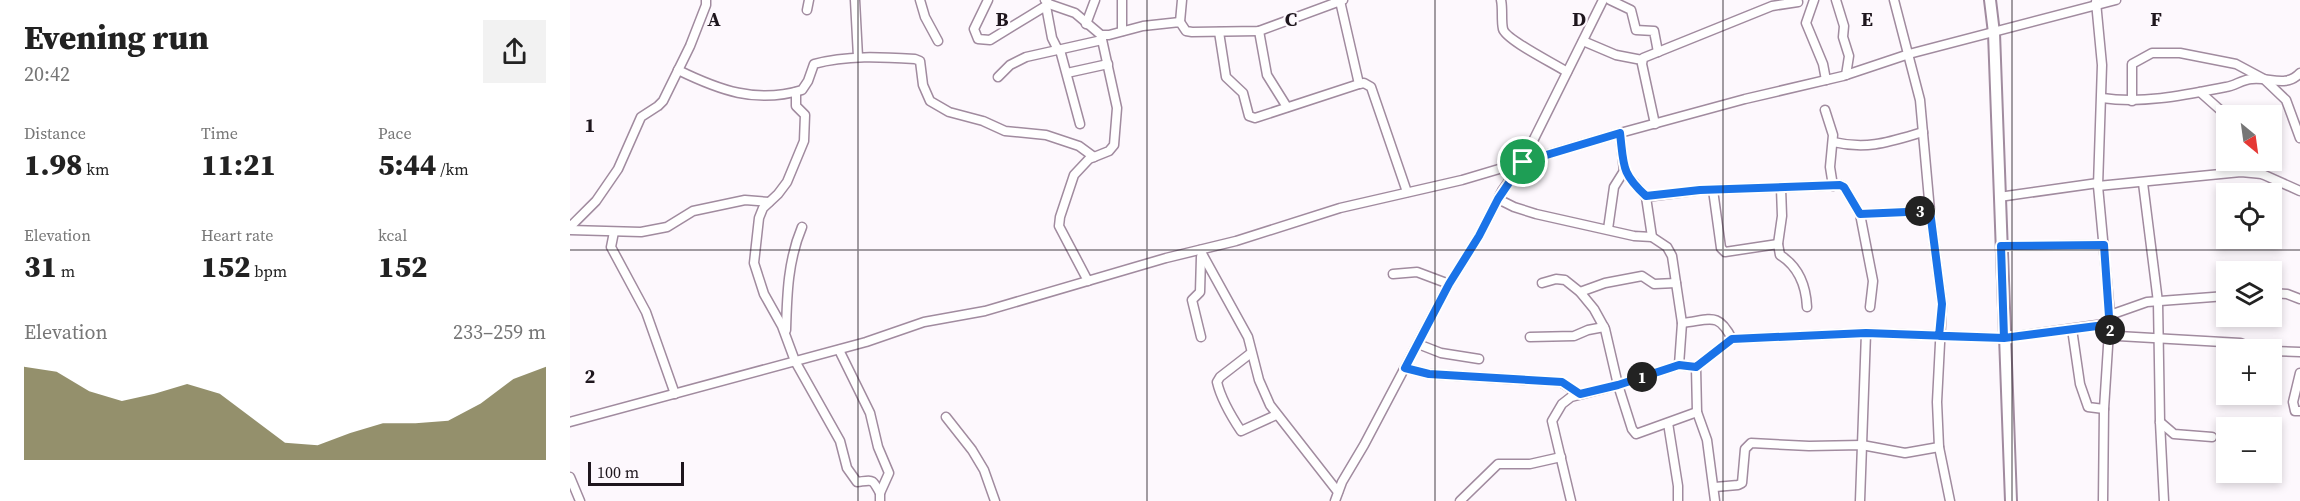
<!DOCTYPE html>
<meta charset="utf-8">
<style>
body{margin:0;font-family:"Source Serif 4",serif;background:#f2f2f2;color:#222;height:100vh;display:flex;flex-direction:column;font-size:22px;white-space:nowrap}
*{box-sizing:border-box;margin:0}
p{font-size:20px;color:#767676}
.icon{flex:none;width:33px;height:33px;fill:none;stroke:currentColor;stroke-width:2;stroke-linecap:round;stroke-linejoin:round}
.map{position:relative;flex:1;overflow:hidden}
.drawer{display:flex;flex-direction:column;background:#fff;width:570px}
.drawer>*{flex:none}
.needle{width:39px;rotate:151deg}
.fabs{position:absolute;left:1646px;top:105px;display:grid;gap:12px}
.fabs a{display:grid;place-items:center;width:66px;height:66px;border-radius:0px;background:#fff;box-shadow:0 3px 9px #0003;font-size:30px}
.scale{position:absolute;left:18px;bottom:15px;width:96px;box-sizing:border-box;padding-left:6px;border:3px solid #1e161d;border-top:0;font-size:16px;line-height:21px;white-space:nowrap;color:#1e161d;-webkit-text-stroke:4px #fdf8fd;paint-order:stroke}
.pin{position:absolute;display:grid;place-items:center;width:51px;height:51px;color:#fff;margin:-26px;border:3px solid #fff;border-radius:50%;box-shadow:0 2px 6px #0007}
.km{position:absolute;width:30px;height:30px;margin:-15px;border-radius:50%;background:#222;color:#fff;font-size:16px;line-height:30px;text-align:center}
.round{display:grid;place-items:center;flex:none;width:63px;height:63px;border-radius:0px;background:#f2f2f2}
.summary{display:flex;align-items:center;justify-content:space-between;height:102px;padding:0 24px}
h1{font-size:33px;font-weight:800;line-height:45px}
.figures{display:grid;grid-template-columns:repeat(3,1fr);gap:9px;height:102px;padding:6px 24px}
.figures div{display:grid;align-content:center}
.figures b{font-size:30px;font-weight:800}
.figures small{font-size:16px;font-weight:400}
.figures p{font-size:16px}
.chart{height:168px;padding:12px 24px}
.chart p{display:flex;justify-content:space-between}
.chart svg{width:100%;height:108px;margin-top:6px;fill:#67622f;opacity:.7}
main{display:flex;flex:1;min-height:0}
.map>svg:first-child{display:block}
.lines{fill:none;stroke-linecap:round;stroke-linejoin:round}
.minor-casing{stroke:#a18b9f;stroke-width:11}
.major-casing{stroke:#a18b9f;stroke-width:14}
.minor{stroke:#fff;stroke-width:8}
.major{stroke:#fff;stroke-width:10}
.route-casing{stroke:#fff;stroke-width:12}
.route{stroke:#1a73e8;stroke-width:8}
.grid{fill:none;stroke:#1e161d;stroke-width:1.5;stroke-opacity:0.55}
.grid-label{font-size:20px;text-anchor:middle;font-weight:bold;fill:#1e161d;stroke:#fdf8fd;stroke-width:4.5;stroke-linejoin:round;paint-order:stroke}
</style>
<main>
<section class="drawer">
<div class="summary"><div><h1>Evening run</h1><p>20:42</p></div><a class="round"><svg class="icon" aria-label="share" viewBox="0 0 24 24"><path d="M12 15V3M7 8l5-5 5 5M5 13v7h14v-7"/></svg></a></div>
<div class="figures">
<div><p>Distance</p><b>1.98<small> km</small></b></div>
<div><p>Time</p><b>11:21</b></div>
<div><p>Pace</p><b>5:44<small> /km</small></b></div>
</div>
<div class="figures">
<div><p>Elevation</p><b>31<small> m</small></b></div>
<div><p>Heart rate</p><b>152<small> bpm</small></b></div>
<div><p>kcal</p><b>152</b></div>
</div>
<div class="chart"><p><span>Elevation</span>233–259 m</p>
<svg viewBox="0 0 160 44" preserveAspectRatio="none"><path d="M0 44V6L10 8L20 16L30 20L40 17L50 13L60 17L70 27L80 37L90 38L100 33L110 29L120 29L130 28L140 21L150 11L160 6V44z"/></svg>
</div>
</section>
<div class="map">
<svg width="1730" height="501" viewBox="0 0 1730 501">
<rect width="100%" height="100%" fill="#fdf8fd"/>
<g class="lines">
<defs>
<g id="minor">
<path d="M285,0L288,57"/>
<path d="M350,0L355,17L368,41"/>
<path d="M418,0L404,29L408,39L420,40L479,4"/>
<path d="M475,0L479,4L505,13L531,35H539L573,26L610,22L616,31L622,32L689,31L773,0"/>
<path d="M931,0C933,9 931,20 933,29C936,40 985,64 997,72"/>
<path d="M1040,0L1061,10L1066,30L1084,31L1088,52"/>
<path d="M1244,0L1236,23L1253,64L1256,80"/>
<path d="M1266,0L1274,26L1273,37L1279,56L1276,75"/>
<path d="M1324,0L1350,100L1360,211L1372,304L1367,402L1369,447L1380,501"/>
<path d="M770,1L789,84"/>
<path d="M1526,2L1532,65L1528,186L1540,315L1534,409L1533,501"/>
<path d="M476,6L482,38L488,50"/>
<path d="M237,10L239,0"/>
<path d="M610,22L612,0"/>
<path d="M516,24L525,0"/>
<path d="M552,31V0"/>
<path d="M689,31L697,75L717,107"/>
<path d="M649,32L656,77L673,93L679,116L685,118L789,84L794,83L801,87L837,192"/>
<path d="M1013,41L1046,55L1072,60"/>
<path d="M490,50L510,124"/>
<path d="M108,70C149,90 186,104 232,90L238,81L244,64C277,55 311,57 345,59L350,61L353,85L360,101L379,112L413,121L435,131L476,135L509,146L524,157"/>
<path d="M497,73L538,64"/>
<path d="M428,77L440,65L456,57L532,40"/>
<path d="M226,92V106L235,115L234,141L217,182L208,194L193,208L189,218L184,263L194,294L212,326L225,361L270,441L277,468L287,482C303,480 302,478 310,493"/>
<path d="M1630,92L1657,116"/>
<path d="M1532,98C1573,104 1615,95 1656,87C1665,86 1673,79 1682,79C1700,77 1716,88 1730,73"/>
<path d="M1562,101V64L1582,53H1610L1666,64L1694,79L1716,100L1730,138"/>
<path d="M1255,110L1263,135L1260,167L1263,186"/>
<path d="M1085,124L1072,64L1073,58L1202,6L1228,2"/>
<path d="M1050,133L1054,171L1076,197L1130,190L1270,185L1274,187L1290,214L1303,281L1300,307"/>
<path d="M1263,142C1298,150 1319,142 1353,132"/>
<path d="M1684,160L1692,174"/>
<path d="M1573,183L1588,302L1590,422L1594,501"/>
<path d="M1528,186L1671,172L1692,174L1730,191"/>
<path d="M1211,188L1212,216L1208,244L1210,255C1229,267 1236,286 1237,307"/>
<path d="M1143,190L1151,248L1155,252L1208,244"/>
<path d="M1076,197L1082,237"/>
<path d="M1429,197L1528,183"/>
<path d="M928,199L944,207L966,214L1064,236L1082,237L1097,247L1102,256L1112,323L1109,365"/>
<path d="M1290,214L1360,211"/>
<path d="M0,227L26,201L48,169L71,117L88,106L93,101L120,46L136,5V0"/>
<path d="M1038,229L1044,187L1054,171"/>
<path d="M0,230L71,232L97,227L123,211L175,200L199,202"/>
<path d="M44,232L41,247L76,312L105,394"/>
<path d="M1431,246L1534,245"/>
<path d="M630,250L678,337L689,380L700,405L768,492"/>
<path d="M823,274L847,272L879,284"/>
<path d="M518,281L489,226L490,217L504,175L519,159L539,151L544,145L547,108L531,35"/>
<path d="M972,283L986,279L995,280L1010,292L1024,309L1035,329L1048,385L1062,429L1066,434L1127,412"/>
<path d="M1010,292L1035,283L1072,276L1084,284L1106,283"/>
<path d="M1701,293L1717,294L1730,299"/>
<path d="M1540,315L1577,302L1656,296"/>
<path d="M1112,323C1140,320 1148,311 1162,339"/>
<path d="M1502,329L1510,384L1518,407L1534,409"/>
<path d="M216,330C217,294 218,260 232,227"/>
<path d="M631,337L622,300L630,292L631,257"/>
<path d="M960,337L1004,336L1018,330L1034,327"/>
<path d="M848,344L871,353L909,359"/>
<path d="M269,350L300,413L308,447L319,473L310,493V501"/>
<path d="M1701,351L1730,352"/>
<path d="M681,353L650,377L647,382C651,399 661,416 671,431L706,415"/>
<path d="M835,368L859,374L991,382L1010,394"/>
<path d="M1730,373L1723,402L1725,411H1730"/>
<path d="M376,417L402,450L414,470L425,501"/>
<path d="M0,422L296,342L354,322L415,311L596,258L666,241L770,208L892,180L1050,133L1175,99L1273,76L1339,54L1546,0"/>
<path d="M1590,422L1604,434L1642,437"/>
<path d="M1098,423L1108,486V501"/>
<path d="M0,477L10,501"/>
<path d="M1145,487L1168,485L1172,483L1175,449L1181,443L1239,446L1292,445L1335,453L1369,447"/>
<path d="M765,501L772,482L794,445L879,284L909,236L932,191L953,161L1033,0"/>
<path d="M890,501L928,464H960L991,457"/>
<path d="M1001,501L982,421L992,404L1001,397L1048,385L1109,365L1126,367"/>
<path d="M1145,501L1137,440L1127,412L1126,367L1162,339L1296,333L1434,338L1527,325L1532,326L1548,336L1670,343L1688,350"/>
<path d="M1290,501L1296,333"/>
</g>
<path id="major" d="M1420,0L1424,33L1441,501"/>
</defs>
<use href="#minor" class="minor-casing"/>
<use href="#major" class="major-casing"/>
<use href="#minor" class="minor"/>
<use href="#major" class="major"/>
</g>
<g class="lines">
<defs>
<path id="route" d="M953,162L928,199L909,236L879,284L835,368L859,374L992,382L1010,394L1048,385L1109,365L1126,367L1162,339L1296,333L1434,338L1527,326L1540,331L1534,245L1431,246L1434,338L1369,336L1372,304L1360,211L1290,214L1274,187L1270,185L1130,190L1076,196C1051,173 1054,166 1050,133L953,162"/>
</defs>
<use href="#route" class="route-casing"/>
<use href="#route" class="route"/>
</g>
<path class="grid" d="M288,0V501M577,0V501M865,0V501M1153,0V501M1442,0V501M0,250H1730"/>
<g class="grid-label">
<text x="144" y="26">A</text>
<text x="432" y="26">B</text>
<text x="721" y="26">C</text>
<text x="1009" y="26">D</text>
<text x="1297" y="26">E</text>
<text x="1586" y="26">F</text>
<text x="20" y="132">1</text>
<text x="20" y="383">2</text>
</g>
</svg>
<div class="fabs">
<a><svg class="needle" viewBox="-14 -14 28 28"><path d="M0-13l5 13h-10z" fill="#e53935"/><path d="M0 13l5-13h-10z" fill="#767676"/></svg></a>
<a><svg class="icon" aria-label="locate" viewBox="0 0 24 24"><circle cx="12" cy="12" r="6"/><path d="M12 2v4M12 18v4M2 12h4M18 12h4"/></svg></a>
<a><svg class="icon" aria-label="layers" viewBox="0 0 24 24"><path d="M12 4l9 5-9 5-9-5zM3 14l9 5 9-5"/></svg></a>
<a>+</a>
<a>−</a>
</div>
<div class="scale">100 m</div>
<div class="pin" style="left:953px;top:162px;background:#1e9e55"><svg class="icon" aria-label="arrive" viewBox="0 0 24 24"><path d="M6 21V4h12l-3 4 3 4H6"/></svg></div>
<b class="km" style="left:1072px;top:377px">1</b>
<b class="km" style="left:1540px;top:330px">2</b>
<b class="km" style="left:1350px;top:211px">3</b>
</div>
</main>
